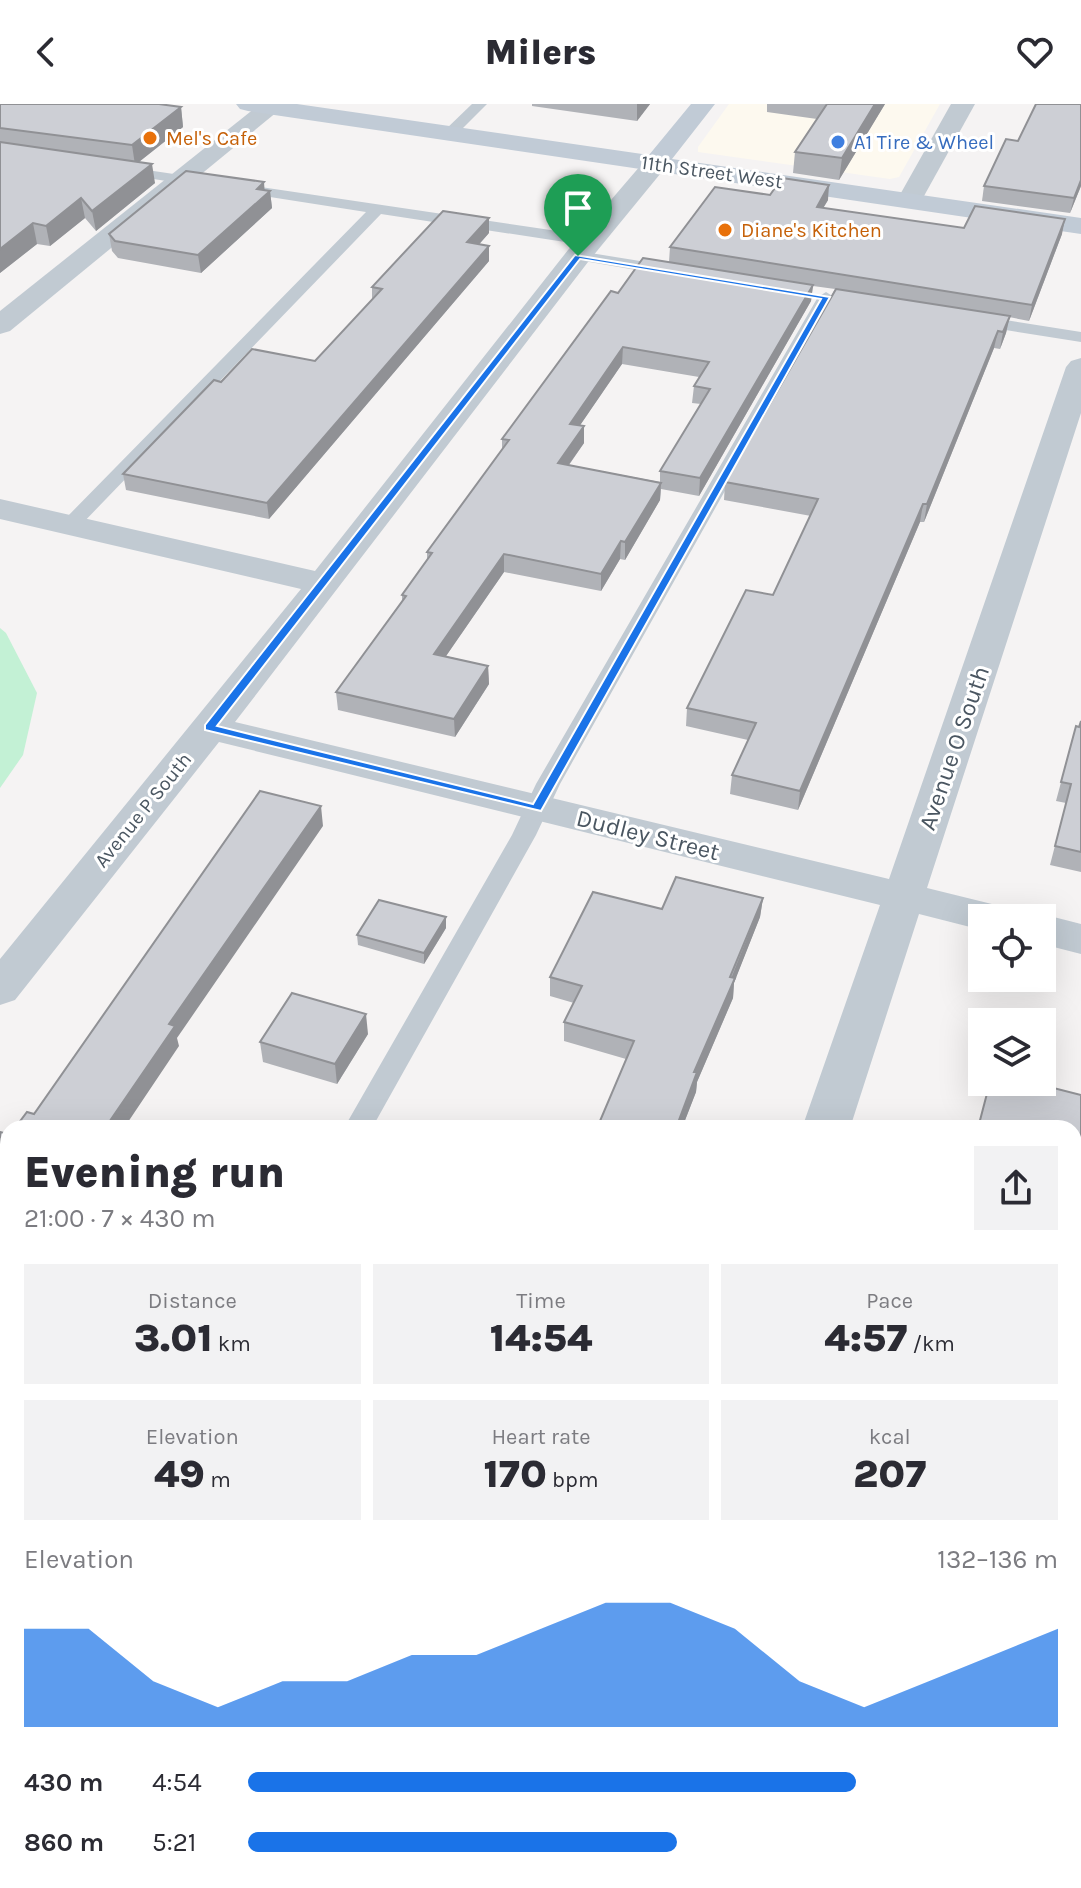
<!DOCTYPE html>
<meta charset="utf-8">
<style>
body{margin:0;font-family:Karla,sans-serif;background:#f2f2f3;color:#2b2b33;height:100vh;display:flex;flex-direction:column;font-size:30px;white-space:nowrap}
*{box-sizing:border-box;margin:0}
p{font-size:26px;color:#7c7c81}
.icon{flex:none;width:44px;height:44px;fill:none;stroke:currentColor;stroke-width:2;stroke-linecap:round;stroke-linejoin:round}
.map{position:relative;flex:1;overflow:hidden}
.sheet{position:absolute;left:0px;top:1016px;width:1082px;height:768px;display:flex;flex-direction:column;background:#fff;border-radius:24px 24px 0 0;box-shadow:0 8px 32px #0002}
.sheet>*{flex:none}
.fabs{position:absolute;left:968px;top:800px;display:grid;gap:16px}
.fabs a{display:grid;place-items:center;width:88px;height:88px;border-radius:0px;background:#fff;box-shadow:0 8px 32px #0002;font-size:40px}
.pin{position:absolute;display:grid;place-items:center;width:68px;height:68px;color:#fff;margin:-82px -34px;border-radius:50% 50% 50% 0;rotate:-45deg;box-shadow:0 0 8px #0007}
.pin .icon{rotate:45deg}
.round{display:grid;place-items:center;flex:none;width:84px;height:84px;border-radius:0px;background:#f2f2f3}
.headline{display:flex;align-items:center;justify-content:space-between;height:136px;padding:0 24px}
h1{font-size:44px;font-weight:800;line-height:60px}
.figures{display:grid;grid-template-columns:repeat(3,1fr);gap:12px;height:136px;padding:8px 24px}
.figures div{display:grid;align-content:center;border-radius:0px;background:#f2f2f3;text-align:center}
.figures b{font-size:40px;font-weight:800}
.figures small{font-size:22px;font-weight:400}
.figures p{font-size:22px}
.chart{height:224px;padding:16px 24px}
.chart p{display:flex;justify-content:space-between}
.chart svg{width:100%;height:144px;margin-top:8px;fill:#1a73e8;opacity:.7}
ul{padding:0 24px;list-style:none;font-size:26px}
li{display:grid;grid-template-columns:128px 96px 1fr;align-items:center;height:60px}
li i{height:20px;border-radius:10px;background:#1a73e8}
header{display:flex;justify-content:space-between;align-items:center;height:104px;padding:0 24px;background:#fff;font-size:36px;font-weight:800}
.map>svg:first-child{display:block}
.commercial{fill:#fdf9ef}
.education{fill:#e6e4e5}
.green{fill:#c3f1d5}
.lines{fill:none;stroke-linecap:round;stroke-linejoin:round}
.lane{fill:#c1cad2;fill-rule:evenodd}
.street{fill:#c1cad2;fill-rule:evenodd}
.secondary{fill:#c1cbd6;fill-rule:evenodd}
.wall{fill:#b0b2b7;fill-rule:evenodd}
.shaded-wall{fill:#909195}
.building{fill:#cdcfd5;stroke:#909195;stroke-width:2}
.route{fill:#1a73e8;stroke:#fff;stroke-width:2;fill-rule:evenodd}
.food-dot{fill:#e8710a;stroke:#fff;stroke-width:3}
.shop-dot{fill:#3f7fe0;stroke:#fff;stroke-width:3}
.labels{text-anchor:middle;dominant-baseline:central;stroke-width:6;stroke-linejoin:round;paint-order:stroke}
.far-food-label{font-size:20px;fill:#c56008;stroke:#fff;text-anchor:start}
.far-shop-label{font-size:20px;fill:#366cbe;stroke:#fff;text-anchor:start}
.far-street-label{font-size:20px;fill:#4a5661;stroke:#fff}
.street-label{font-size:24px;fill:#4a5661;stroke:#fff}
</style>
<header><svg class="icon" aria-label="back" viewBox="0 0 24 24"><path d="M15 5l-7 7 7 7"/></svg>Milers<svg class="icon" aria-label="heart" viewBox="0 0 24 24"><path d="M12 20l-8-8c-3-5 5-10 8-4 3-6 11-1 8 4z"/></svg></header>
<div class="map">
<svg width="1081" height="1784" viewBox="0 0 1081 1784">
<rect width="100%" height="100%" fill="#f5f3f3"/>
<path class="commercial" d="M729,0H940L899,73L890,75L698,48V43Z"/>
<path class="education" d="M1074,1205L1081,1207V1784H637L639,1776H1074Z"/>
<g class="green">
<path d="M0,524L6,529L37,589L23,651L0,684Z"/>
<path d="M1074,1240L1081,1245V1499L1074,1497Z"/>
</g>
<g class="lines">
<g class="lane">
<path d="M472,0H487L454,33H444V27Z"/>
<path d="M120,62L591,132L599,137L591,142L381,110L78,424L71,426L61,420L64,416L366,108L115,69V63Z"/>
<path d="M578,147L671,162L679,167L671,172L572,155V149Z"/>
<path d="M826,188L834,193L560,680L536,731L372,1024H344L512,731L536,680L818,193Z"/>
<path d="M974,211L1081,228V238L968,220L966,216L968,212Z"/>
<path d="M8,1622V1669L0,1672V1625Z"/>
</g>
<g class="street">
<path d="M260,0H281L283,3L10,227L0,230V207Z"/>
<path d="M951,0H975L919,101H901L897,96Z"/>
<path d="M656,51L665,54L669,59L665,64L588,158L235,618L889,775L1066,263L1071,257L1081,254V309L927,784L1008,804L1014,814H982V826L919,810L850,1024H802L880,801L219,638L15,896L0,901V855L301,485L0,415V395L315,467L568,146L647,54Z"/>
<path d="M1042,810L1081,820V850L1042,840V814H1029Z"/>
<path d="M540,1776H604L602,1784H538Z"/>
</g>
<path class="secondary" d="M236,0H297L649,51L691,0H715L672,55L1081,114V130L248,7L240,5Z"/>
</g>
<g class="wall">
<path d="M0,0L181,3L183,23L139,58L155,79L96,127L85,114L50,142L37,140L0,169Z"/>
<path d="M532,0H650L637,17L532,2Z"/>
<path d="M767,0H885L839,76L793,69L795,48L817,15L767,8Z"/>
<path d="M264,78V86L270,87L272,104L201,169L118,154L112,147L109,130Z"/>
<path d="M984,82H1081L1070,109L982,97Z"/>
<path d="M770,91L828,96L823,104L964,124L1062,130L1029,217L1009,213L1006,229L1000,245L994,244L924,418H920L798,706L730,690L732,671L748,636L686,622L687,604L773,491L811,412L724,396L725,378L835,185L813,182L811,197L699,392L661,385L660,396L625,456L620,455L601,487L504,468L446,552L488,562L489,580L455,633L338,606L336,588L402,497V491L427,456V448L502,346V335L618,189L669,158L670,143ZM622,260L699,273L694,282L692,299L701,300L660,367V378L569,361L584,339V322L580,321Z"/>
<path d="M489,129L479,140L489,142V157L269,415L126,386L123,370L221,278L315,257L372,195V183Z"/>
<path d="M1081,617V768L1050,761L1066,699L1056,697L1076,622L1079,623Z"/>
<path d="M763,794L760,813L734,878L733,894L697,978L696,988L682,1024H597L626,955L564,937V918L574,899L550,892V873L662,805Z"/>
<path d="M446,824L424,860L358,841L357,831Z"/>
<path d="M368,930L337,980L263,958L260,938Z"/>
<path d="M1081,991V1147L1074,1145V1024Z"/>
<path d="M0,1281L8,1284V1376L0,1374Z"/>
<path d="M0,1445L8,1448V1549L0,1546Z"/>
<path d="M1081,1757V1784H1077Z"/>
</g>
<g class="shaded-wall">
<path d="M637,0H650L637,17Z"/>
<path d="M875,0H885L839,76L842,54Z"/>
<path d="M181,3L183,23L135,61L132,41Z"/>
<path d="M152,60L155,79L96,127L92,107Z"/>
<path d="M1081,76V82L1070,109L1074,94Z"/>
<path d="M264,78L265,92L270,87L272,104L201,169L198,151L257,85Z"/>
<path d="M829,81L828,96L815,118L817,103Z"/>
<path d="M81,94L85,114L50,142L46,122Z"/>
<path d="M489,114V129L468,153L467,138Z"/>
<path d="M1065,115L1062,130L1029,217L1032,201Z"/>
<path d="M33,119L37,140L0,169V145Z"/>
<path d="M489,142V157L269,415L267,399Z"/>
<path d="M813,181L811,197L699,392L700,374Z"/>
<path d="M1010,212L1006,229L1000,245L1003,228Z"/>
<path d="M998,227L994,244L924,418L927,400Z"/>
<path d="M623,243L622,260L570,336V320Z"/>
<path d="M584,322V339L558,376V359Z"/>
<path d="M661,379L660,396L625,456V438Z"/>
<path d="M923,400L920,418L798,706L800,687Z"/>
<path d="M621,437L620,455L601,487V470Z"/>
<path d="M504,450V468L435,568L434,550Z"/>
<path d="M488,562L489,580L455,633L454,615Z"/>
<path d="M321,702L323,722L177,934L179,942L124,1024H105L169,920Z"/>
<path d="M763,794L760,813L734,879L733,894L697,978L696,988L682,1024H676L694,968Z"/>
<path d="M446,813V824L424,860V849Z"/>
<path d="M366,910L368,930L337,980L335,960Z"/>
<path d="M8,1193V1222L0,1234V1205Z"/>
<path d="M348,1776H357L354,1784H345Z"/>
</g>
<g class="building">
<path d="M0,0H159L181,3L132,41L0,24Z"/>
<path d="M827,0H875L842,54L795,48Z"/>
<path d="M1036,0H1081V76L1074,94L984,82L1006,35L1018,37Z"/>
<path d="M0,38L152,60L92,107L81,94L46,122L33,119L0,145Z"/>
<path d="M186,67L264,78L257,85L270,87L198,151L115,137L109,130Z"/>
<path d="M782,74L829,81L817,103L964,124L975,102L1065,115L1032,201L670,143L715,83L770,91Z"/>
<path d="M443,107L489,114L467,138L489,142L267,399L123,370L214,276L221,278L252,245L315,257L382,185L372,183Z"/>
<path d="M643,154L813,181L700,374L660,367L710,285L694,282L709,258L623,243L570,320L584,322L558,359L661,379L625,438L621,437L601,470L504,450L434,550L488,562L454,615L336,588L406,492L402,491L432,449L427,448L509,336L502,335L611,187L618,189Z"/>
<path d="M836,185L1010,212L1003,228L998,227L927,400H923L800,687L732,671L756,619L687,604L746,486L773,491L818,395L725,378Z"/>
<path d="M1081,617V748L1055,742L1071,680L1061,678L1076,622L1079,623Z"/>
<path d="M260,687L321,702L169,920L175,922L105,1024H15L27,1008L34,1010Z"/>
<path d="M676,773L763,794L730,873L735,874L694,968H697L676,1024H597L634,937L564,918L582,882L550,873L593,788L662,805Z"/>
<path d="M379,796L446,813L424,849L357,831Z"/>
<path d="M292,889L366,910L335,960L260,938Z"/>
<path d="M990,978H1030L1081,991V1110L1074,1108V1024H978Z"/>
<path d="M0,1028L8,1030V1193L0,1205Z"/>
<path d="M0,1281L8,1284V1361L0,1358Z"/>
<path d="M0,1445L8,1448V1535L0,1532Z"/>
<path d="M245,1776H348L345,1784H241Z"/>
</g>
<path class="route" d="M575,151L830,193L541,707L205,626V621ZM580,155L821,195L533,700L217,622Z"/>
<g class="food-dot">
<circle cx="150" cy="34" r="8"/>
<circle cx="725" cy="126" r="8"/>
</g>
<circle class="shop-dot" cx="838" cy="38" r="8"/>
<g class="labels">
<g class="far-food-label">
<text x="166" y="34">Mel's Cafe</text>
<text x="741" y="126">Diane's Kitchen</text>
</g>
<g class="far-shop-label">
<text x="854" y="38">A1 Tire &amp; Wheel</text>
</g>
<g class="far-street-label">
<text transform="translate(712 68) rotate(8)">11th Street West</text>
<text transform="translate(143 706) rotate(-51)">Avenue P South</text>
</g>
<g class="street-label">
<text transform="translate(954 644) rotate(-71)">Avenue O South</text>
<text transform="translate(648 731) rotate(14)">Dudley Street</text>
</g>
</g>
</svg>
<div class="fabs">
<a><svg class="icon" aria-label="locate" viewBox="0 0 24 24"><circle cx="12" cy="12" r="6"/><path d="M12 2v4M12 18v4M2 12h4M18 12h4"/></svg></a>
<a><svg class="icon" aria-label="layers" viewBox="0 0 24 24"><path d="M12 4l9 5-9 5-9-5zM3 14l9 5 9-5"/></svg></a>
</div>
<div class="pin" style="left:578px;top:152px;background:#1e9e55"><svg class="icon" aria-label="arrive" viewBox="0 0 24 24"><path d="M6 21V4h12l-3 4 3 4H6"/></svg></div>
<section class="sheet">
<div class="headline"><div><h1>Evening run</h1><p>21:00 · 7 × 430 m</p></div><a class="round"><svg class="icon" aria-label="share" viewBox="0 0 24 24"><path d="M12 15V3M7 8l5-5 5 5M5 13v7h14v-7"/></svg></a></div>
<div class="figures">
<div><p>Distance</p><b>3.01<small> km</small></b></div>
<div><p>Time</p><b>14:54</b></div>
<div><p>Pace</p><b>4:57<small> /km</small></b></div>
</div>
<div class="figures">
<div><p>Elevation</p><b>49<small> m</small></b></div>
<div><p>Heart rate</p><b>170<small> bpm</small></b></div>
<div><p>kcal</p><b>207</b></div>
</div>
<div class="chart"><p><span>Elevation</span>132–136 m</p>
<svg viewBox="0 0 160 44" preserveAspectRatio="none"><path d="M0 44V14L10 14L20 30L30 38L40 30L50 30L60 22L70 22L80 14L90 6L100 6L110 14L120 30L130 38L140 30L150 22L160 14V44z"/></svg>
</div>
<ul>
<li><b>430 m</b>4:54<i style="width:75%"></i></li>
<li><b>860 m</b>5:21<i style="width:53%"></i></li>
</ul>
</section>
</div>
